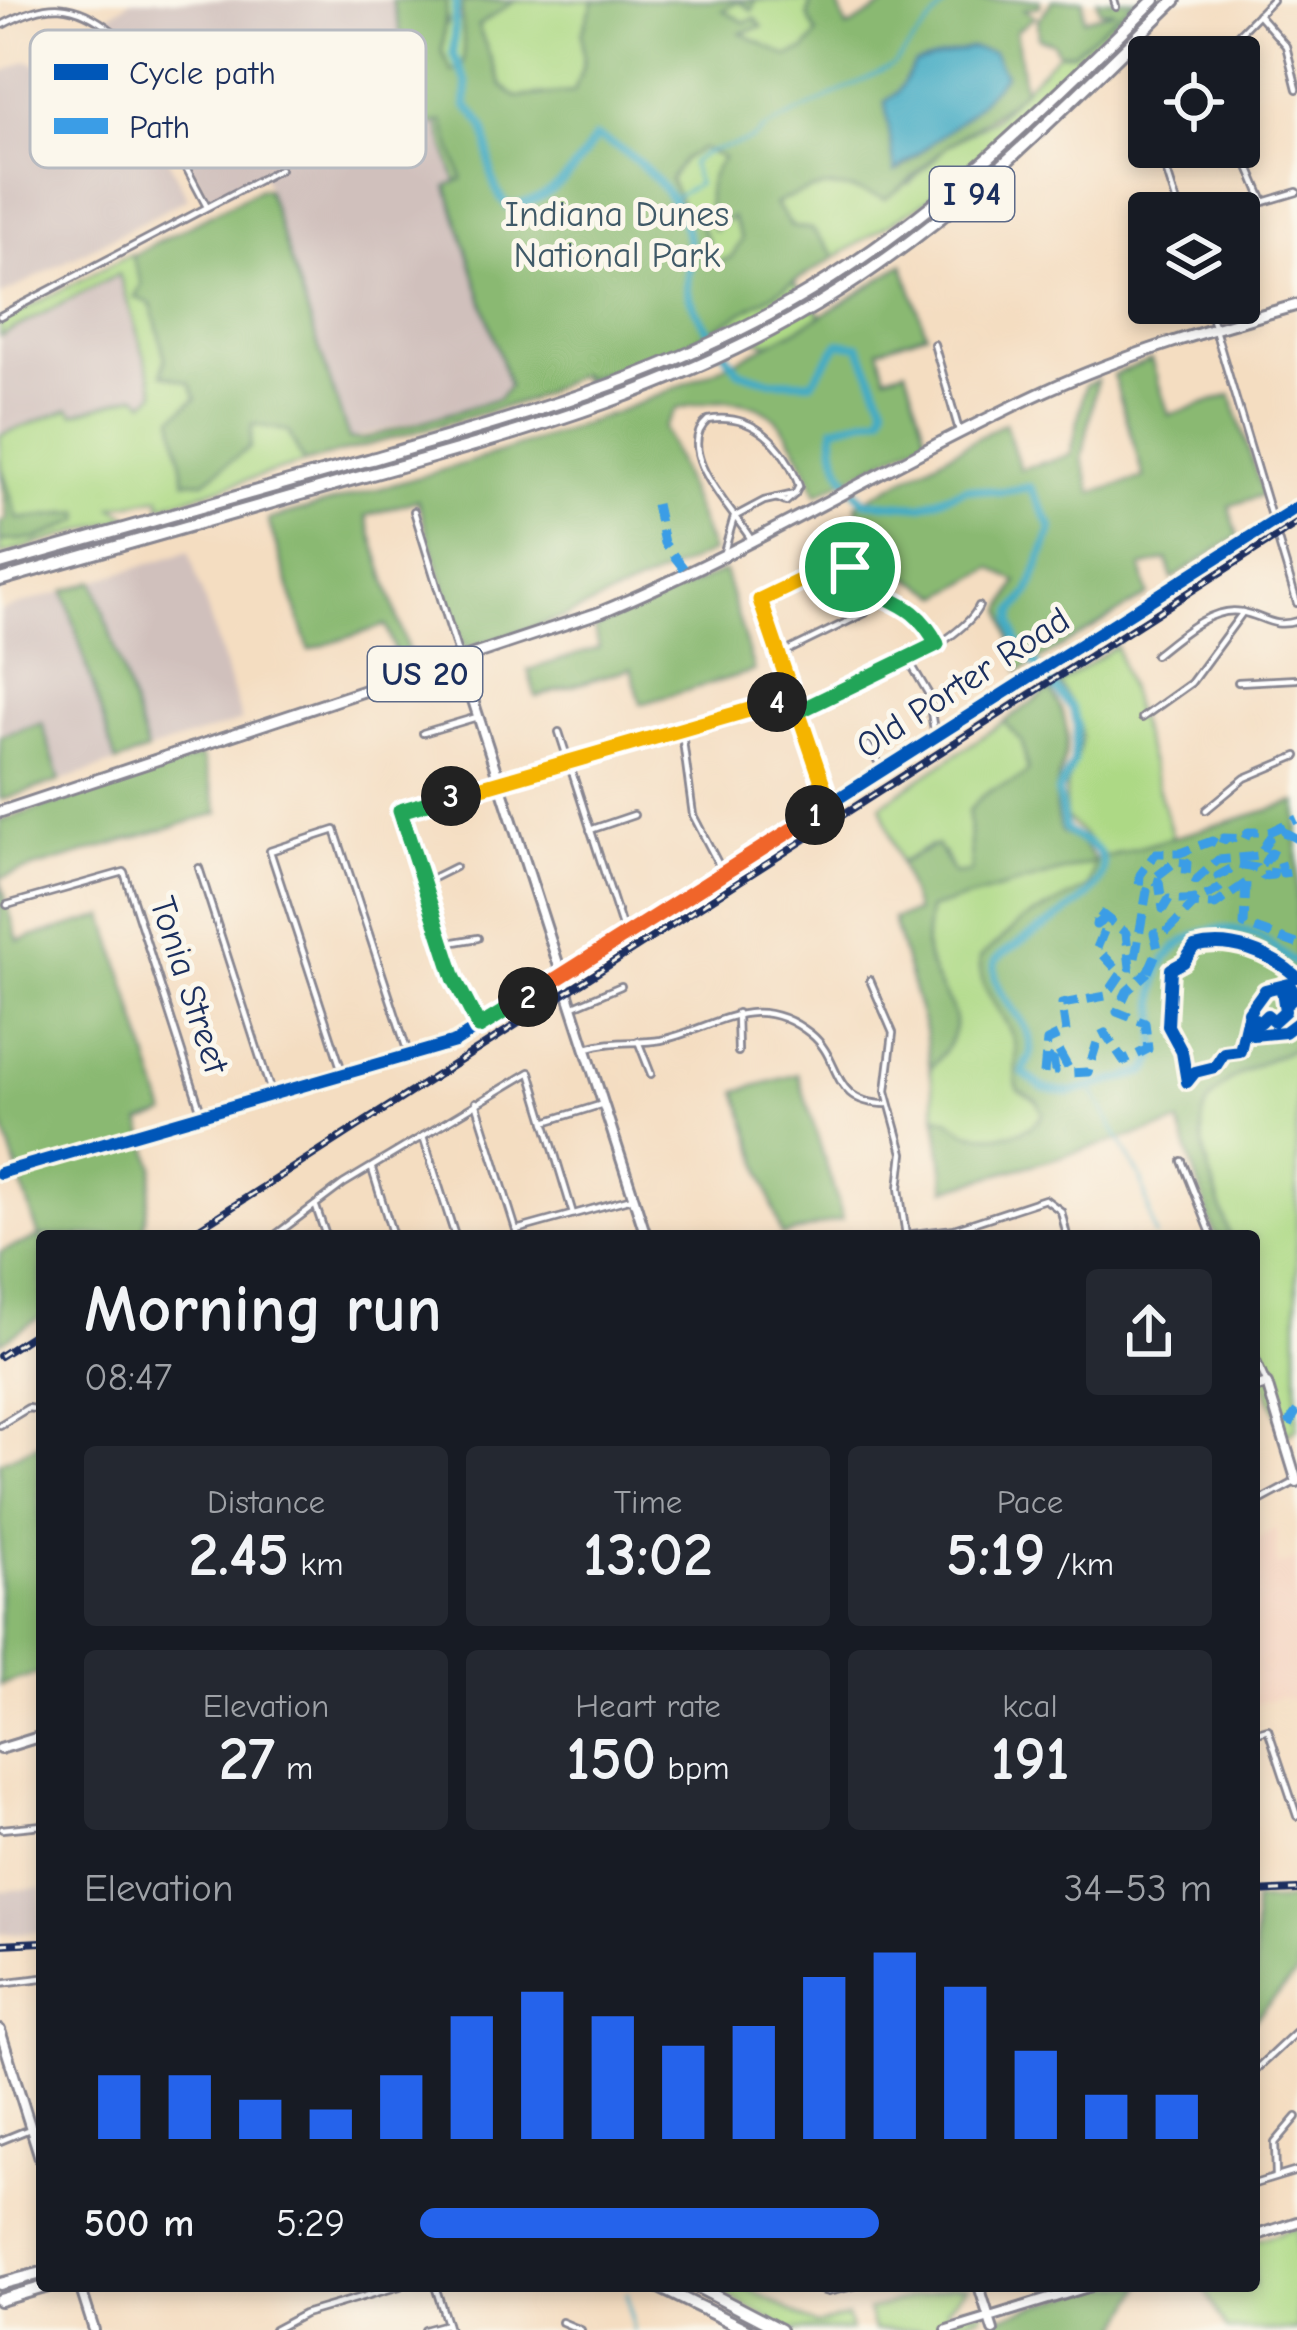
<!DOCTYPE html>
<meta charset="utf-8">
<style>
body{margin:0;font-family:"Comic Neue",sans-serif;background:#242831;color:#f1f3f6;height:100vh;display:flex;flex-direction:column;font-size:45px;white-space:nowrap}
*{box-sizing:border-box;margin:0}
p{font-size:39px;color:#9ea1a6}
.icon{flex:none;width:66px;height:66px;fill:none;stroke:currentColor;stroke-width:2;stroke-linecap:round;stroke-linejoin:round}
.map{position:relative;flex:1;overflow:hidden}
.sheet{position:absolute;left:36px;top:1230px;width:1224px;height:1062px;display:flex;flex-direction:column;background:#171b24;border-radius:12px;box-shadow:0 6px 18px #0003}
.sheet>*{flex:none}
.controls{position:absolute;left:1128px;top:36px;display:grid;gap:24px}
.controls a{display:grid;place-items:center;width:132px;height:132px;border-radius:12px;background:#171b24;box-shadow:0 6px 18px #0003;font-size:60px}
.pin{position:absolute;display:grid;place-items:center;width:102px;height:102px;color:#fff;margin:-51px;border:6px solid #fff;border-radius:50%;box-shadow:0 3px 12px #0007}
.km{position:absolute;width:60px;height:60px;margin:-30px;border-radius:50%;background:#222;color:#fff;font-size:33px;line-height:60px;text-align:center}
.round{display:grid;place-items:center;flex:none;width:126px;height:126px;border-radius:12px;background:#242831}
.head{display:flex;align-items:center;justify-content:space-between;height:204px;padding:0 48px}
h1{font-size:66px;font-weight:600;line-height:90px}
.stats{display:grid;grid-template-columns:repeat(3,1fr);gap:18px;height:204px;padding:12px 48px}
.stats div{display:grid;align-content:center;border-radius:12px;background:#242831;text-align:center}
.stats b{font-size:60px;font-weight:600}
.stats small{font-size:33px;font-weight:400}
.stats p{font-size:33px}
.chart{height:336px;padding:24px 48px}
.chart p{display:flex;justify-content:space-between}
.chart svg{width:100%;height:216px;margin-top:12px;stroke:#2563eb;stroke-width:6}
ul{padding:0 48px;list-style:none;font-size:39px}
li{display:grid;grid-template-columns:192px 144px 1fr;align-items:center;height:90px}
li i{height:30px;border-radius:15px;background:#2563eb}
.map>svg:first-child{display:block}
.built{fill:#f4d3c0}
.industrial{fill:#d0c0bc}
.green{fill:#add985;stroke:#648472;stroke-width:3}
.forest{fill:#8ab972;stroke:#527468;stroke-width:3;fill-rule:evenodd}
.water{fill:#44acc4;stroke:#306e91;stroke-width:3}
.lines{fill:none;stroke-linecap:round;stroke-linejoin:round}
.stream{stroke:#44acc4;stroke-width:3}
.river{stroke:#44acc4;stroke-width:8}
.street-casing{stroke:#888690;stroke-width:10}
.secondary-casing{stroke:#888690;stroke-width:14}
.primary-casing{stroke:#888690;stroke-width:15}
.highway-casing{stroke:#888690;stroke-width:16}
.street{stroke:#fff;stroke-width:4.5}
.secondary{stroke:#fff;stroke-width:8}
.primary{stroke:#fff;stroke-width:9}
.highway{stroke:#fff;stroke-width:10}
.rail-casing{stroke:#1b2f5e;stroke-width:8}
.rail{stroke:#fbf7ec;stroke-width:3;stroke-dasharray:9;stroke-linecap:butt}
.quiet{stroke:#3b9de6;stroke-width:9;stroke-dasharray:18 9;stroke-linecap:butt}
.cycleway-casing{stroke:#fbf7ec;stroke-width:20}
.cycleway{stroke:#0057b8;stroke-width:12}
.split-1-casing{stroke:#fff;stroke-width:24}
.split-2-casing{stroke:#fff;stroke-width:24}
.split-3-casing{stroke:#fff;stroke-width:24}
.split-4-casing{stroke:#fff;stroke-width:24}
.split-5-casing{stroke:#fff;stroke-width:24}
.split-1{stroke:#f5b400;stroke-width:15}
.split-2{stroke:#f0652b;stroke-width:15}
.split-3{stroke:#22a559;stroke-width:15}
.split-4{stroke:#f5b400;stroke-width:15}
.split-5{stroke:#22a559;stroke-width:15}
.labels{text-anchor:middle;dominant-baseline:central;stroke-width:10;stroke-linejoin:round;paint-order:stroke}
.shield{fill:#fbf7ec;stroke:#5e6b89;stroke-width:3}
.shield-label{font-size:33px;font-weight:bold;fill:#1b2f5e}
.park-label{font-size:36px;fill:#405a68;stroke:#fbf7ec}
.street-label{font-size:36px;fill:#1b2f5e;stroke:#fbf7ec}
.key{fill:#fbf7ec;stroke:#b8bbc1;stroke-width:3}
.key-label{font-size:33px;fill:#1b2f5e}
</style>
<div class="map">
<svg width="1297" height="2330" viewBox="0 0 1297 2330">
<rect width="100%" height="100%" fill="#fbf7ec"/>
<filter id="ink" filterUnits="userSpaceOnUse"><feTurbulence type="fractalNoise" baseFrequency=".00833" numOctaves="2"/><feDisplacementMap in="SourceGraphic" scale="24" xChannelSelector="R" yChannelSelector="G"/><feConvolveMatrix kernelMatrix="1 2 1 2 8 2 1 2 1" color-interpolation-filters="sRGB"/></filter>
<filter id="wash" filterUnits="userSpaceOnUse"><feTurbulence type="fractalNoise" baseFrequency=".004" numOctaves="4" result="noise"/><feDisplacementMap in="SourceGraphic" scale="48" xChannelSelector="R" yChannelSelector="G"/><feGaussianBlur stdDeviation="2.7" result="paint"/><feColorMatrix in="noise" values="0 0 0 0 0 0 0 0 0 0 0 0 0 0 0 0 0 1.4 0 .05"/><feComposite in="paint" operator="in"/></filter>
<g filter="url(#wash)">
<rect width="100%" height="100%" fill="#f4ddc1"/>
<path class="built" d="M1277,1527L1278,1566L1297,1560V1701L1280,1697L1254,1704V1542Z"/>
<g class="industrial">
<path d="M131,0H392L425,125L443,122L462,179L447,187L509,386L498,399L349,439L263,174L209,201L108,16Z"/>
<path d="M96,22L188,198L0,296V74L27,60L44,68Z"/>
<path d="M119,274L155,392L160,393L145,402L136,395L73,414L69,409L0,435V336Z"/>
<path d="M189,551L242,721L147,751L94,581Z"/>
<path d="M64,591L116,763L60,781L42,723L0,736V611Z"/>
<path d="M42,1888V1932L0,1934V1891Z"/>
</g>
<g class="green">
<path d="M402,0H505L458,14V21L516,0H594L582,66L775,53L739,31L755,19L744,22L723,10L739,1L752,10L755,0H811L808,16L817,34L742,150L750,230L823,317L903,264L926,333L833,363L718,328L584,383L473,235L411,36L447,25L448,19L410,29Z"/>
<path d="M1136,0H1142L997,142L925,202L836,257L812,229L793,227L774,204L814,185L858,189L910,183L947,146L995,118L1059,53H1073Z"/>
<path d="M131,254L142,284L135,297L151,304L165,358L191,383L225,463L250,448L252,424L288,431L304,463L160,506V497L113,507L130,517L0,555V541L37,539L80,520L68,512L34,521L18,519L0,462V435L69,409L74,414L137,395L145,402L156,393L119,274L0,336V322Z"/>
<path d="M1116,646L1173,838L1297,802V1428L1284,1436L1254,1350V1236H1215L1179,1123L946,1189L925,1029L893,919L1106,857L1066,818C1057,754 1109,756 1059,684Z"/>
<path d="M1004,722L1022,742L1028,771C1009,792 992,779 969,811L971,872L954,875L944,853L930,846L900,863L881,805Z"/>
<path d="M1297,2227V2330H1227L1203,2286H1254V2241Z"/>
<path d="M709,2286H744L816,2325L847,2316L851,2330H789Z"/>
<path d="M952,2286H968L947,2308L950,2319L963,2306L972,2313L984,2307L981,2316L934,2330H874L868,2310Z"/>
</g>
<g class="forest">
<path d="M392,0H447L442,51L452,72L463,64C466,44 460,23 462,2L516,0L478,26L502,86L516,97L574,92L584,62L582,33L594,0H755L752,10L739,1L723,10L744,22L755,18L762,27L741,33L787,56L805,50L817,34L808,16L811,0H836L847,28L895,0H1040V6L1024,9L1035,17L1016,31L1024,89C999,114 971,127 945,148C924,165 909,184 885,199C838,182 819,183 775,204L792,227L812,229L836,257L680,349L585,379L580,374L529,400L304,463L288,431L252,424L250,447L203,482L185,481L173,417L196,398L190,383L162,374L165,358L151,304L135,297L142,284L132,256L260,189H267L349,439H363L498,399L509,386L447,186L462,179L443,122L425,126ZM897,93L979,102L900,170L885,102ZM702,149L723,158C703,182 706,200 714,230L732,217L742,239L732,257L714,264L704,257L709,242L698,220L686,215L670,179L685,158Z"/>
<path d="M1053,0H1083L1084,19L1115,11L1100,10L1097,0H1136L1073,53H1059L1053,43L1039,38L1038,20Z"/>
<path d="M903,264L926,333L879,349L886,375L906,369L927,438L817,494C785,416 768,385 676,409L664,428L712,552L564,617L464,649L417,500L366,516L412,664L400,668L386,625L309,650L268,520C499,455 702,402 903,264Z"/>
<path d="M1151,360L1169,415L1231,395L1263,495L1229,506L1238,536L1172,579L1167,560L1141,567L1148,595L1019,672L1003,610L1017,582L992,568L942,596L872,557L856,505L1005,423L1020,469L1071,455L1085,386L1097,380L1082,459L1092,493L1144,478L1113,375Z"/>
<path d="M0,462L18,519L81,512V520L37,539L0,541V523L7,519Z"/>
<path d="M724,571L754,671L641,704L631,668L536,697L528,670L599,648L595,628Z"/>
<path d="M94,581L147,751L116,763L64,591Z"/>
<path d="M1050,690C1093,755 1039,769 1061,832L1081,843L1095,860L1297,802V1048C1168,1096 1197,1127 1230,1236H1215L1179,1123L946,1189L936,1116C953,1117 956,1129 971,1133C994,1139 1032,1135 1043,1113L1037,1101L1018,1090C1012,1072 1020,1057 1014,1040C1003,1009 978,993 980,958L1022,921L1089,887L1095,862L929,909C928,924 923,942 927,957C941,1009 981,1012 930,1069L925,1029L893,919L916,912L900,863L937,845L954,874L971,872L969,811C992,779 1009,792 1028,771L1022,742L1004,722Z"/>
<path d="M42,723L60,781L0,800V736Z"/>
<path d="M201,756L219,813L0,878V821Z"/>
<path d="M0,879L18,941L105,916L166,1115L141,1122L154,1167L142,1236H42V1316L0,1343V1252L39,1237L0,1116Z"/>
<path d="M798,1074L843,1219L782,1236L737,1091Z"/>
<path d="M39,1444L42,1672L0,1685V1462Z"/>
<path d="M1297,1900V1974L1254,2020V1901Z"/>
<path d="M1101,2286H1143L1119,2330H995L998,2317Z"/>
</g>
<path class="water" d="M970,48L993,52L1005,75L971,112L895,172L885,102L897,93L915,64Z"/>
<g class="lines">
<g class="stream">
<path d="M669,200L698,184L691,164C709,143 748,150 763,130L894,65L950,0"/>
<path d="M1091,1088L1141,1178L1155,1236"/>
<path d="M627,2293L633,2330"/>
</g>
<path class="river" d="M456,0L453,54L467,83L466,106C505,136 475,173 508,206C554,201 573,172 596,137C640,155 682,197 690,246C693,262 684,277 688,292C695,317 723,350 739,371L771,381L812,382L839,343L859,346L885,405L882,415L834,427C832,460 843,478 865,502L921,506L967,488L1001,492L1030,487L1052,528L1029,593L1014,611L1012,622L1017,641L1072,709L1077,725L1073,763L1058,793L1065,829C1075,841 1095,842 1101,857C1119,898 1020,934 995,961C990,1000 1029,1013 1031,1048C1032,1058 1025,1062 1023,1073L1043,1088L1070,1093L1146,1072C1165,1046 1154,1018 1156,989C1159,939 1217,917 1258,936C1271,943 1284,956 1297,964"/>
</g>
</g>
<g filter="url(#ink)">
<g class="lines">
<defs>
<g id="street">
<path d="M1114,0L1116,7"/>
<path d="M1258,14L1286,46L1297,89"/>
<path d="M0,26C49,0 72,0 115,33L206,205"/>
<path d="M1216,57L1272,0"/>
<path d="M1135,73L1149,117"/>
<path d="M1239,143L1264,202"/>
<path d="M1159,147L1180,213"/>
<path d="M1227,213L1297,192"/>
<path d="M1207,303L1297,603"/>
<path d="M0,316L280,169"/>
<path d="M934,344L960,434"/>
<path d="M776,498L786,502L795,494"/>
<path d="M414,511L459,657"/>
<path d="M838,529C842,544 846,563 855,576C879,609 908,589 937,643"/>
<path d="M724,552L734,517L764,501L795,494L799,486C785,446 754,412 708,420C671,452 738,515 752,541"/>
<path d="M1155,655C1177,638 1211,606 1241,612C1264,616 1272,629 1297,621"/>
<path d="M777,656L865,613L881,594"/>
<path d="M908,659L928,693L935,737"/>
<path d="M1238,682L1297,679"/>
<path d="M795,713C838,697 961,646 979,606"/>
<path d="M1142,718L1191,683L1243,612"/>
<path d="M559,732L625,936"/>
<path d="M423,733L477,717"/>
<path d="M682,733L693,815L721,869"/>
<path d="M868,745L883,770"/>
<path d="M830,804L760,600L847,558"/>
<path d="M1206,810L1245,778L1297,756"/>
<path d="M590,830L634,815"/>
<path d="M199,868L272,1095"/>
<path d="M423,883L455,867"/>
<path d="M7,905L124,872L202,1115"/>
<path d="M443,944L478,938"/>
<path d="M870,980L893,1033L886,1091L903,1153L899,1188L906,1236"/>
<path d="M574,1006L621,986"/>
<path d="M737,1013L738,1052"/>
<path d="M479,1027L454,978L400,811L790,698"/>
<path d="M638,1041L651,1074"/>
<path d="M587,1048C612,1040 636,1044 661,1040C715,1029 754,988 811,1034C843,1060 829,1104 887,1104"/>
<path d="M342,1071L270,851L335,830L408,1053"/>
<path d="M476,1102L518,1236"/>
<path d="M545,1122L603,1104"/>
<path d="M423,1136L455,1236"/>
<path d="M1182,1161L1212,1236"/>
<path d="M372,1169L393,1236"/>
<path d="M316,1207L326,1236"/>
<path d="M516,1230L632,1198"/>
<path d="M905,1235L954,1229L1045,1199L1061,1211L1067,1236"/>
<path d="M274,1236L343,1184L530,1072L573,1214"/>
<path d="M1254,1354L1267,1384"/>
<path d="M0,1425L28,1408L42,1410"/>
<path d="M1254,1504L1297,1481"/>
<path d="M1254,1733L1268,1729L1297,1816"/>
<path d="M2,1829L42,1825"/>
<path d="M0,1983L42,1978"/>
<path d="M1254,2071L1297,2031"/>
<path d="M0,2141L42,2124"/>
<path d="M1276,2175L1275,2143L1297,2117"/>
<path d="M1254,2184L1297,2171"/>
<path d="M435,2286L449,2330"/>
<path d="M807,2286L828,2292L854,2286"/>
<path d="M562,2322L581,2330"/>
<path d="M274,2330L304,2314L400,2286"/>
<path d="M425,2330L447,2324"/>
</g>
<g id="secondary">
<path d="M461,663L646,1236"/>
<path d="M0,1173L455,1042L1297,507"/>
<path d="M1254,1388L1267,1384L1297,1482"/>
<path d="M0,1749L42,1736"/>
<path d="M0,2030L42,2164"/>
<path d="M1254,2236L1297,2222"/>
<path d="M80,2286L94,2330"/>
<path d="M979,2286L993,2330"/>
<path d="M947,2330L1091,2286"/>
</g>
<path id="primary" d="M0,812L601,612C754,548 895,460 1045,391C1126,354 1212,329 1297,305"/>
<g id="highway">
<path d="M0,564C122,529 245,494 368,460C529,414 688,370 831,278C952,201 1052,100 1154,0"/>
<path d="M0,580C117,547 233,513 350,480C520,433 689,387 839,291C966,210 1068,104 1175,0"/>
<path d="M0,2284L42,2273"/>
<path d="M657,2286L747,2330"/>
<path d="M696,2286L780,2330"/>
<path d="M0,2300L48,2286"/>
</g>
</defs>
<use href="#street" class="street-casing"/>
<use href="#secondary" class="secondary-casing"/>
<use href="#primary" class="primary-casing"/>
<use href="#highway" class="highway-casing"/>
<use href="#street" class="street"/>
<use href="#secondary" class="secondary"/>
<use href="#primary" class="primary"/>
<use href="#highway" class="highway"/>
<defs>
<g id="rail">
<path d="M187,1236L1297,523"/>
<path d="M0,1356L42,1329"/>
<path d="M1254,1892L1297,1890"/>
<path d="M0,1944L42,1942"/>
</g>
</defs>
<use href="#rail" class="rail-casing"/>
<use href="#rail" class="rail"/>
<g class="quiet">
<path d="M656,504L664,543L688,574"/>
<path d="M1297,839L1284,832L1270,837L1259,856L1218,860L1196,880L1186,875L1187,863L1175,862L1152,880L1159,882L1163,909L1169,899C1188,902 1207,899 1222,886L1218,876L1238,865L1256,868L1263,876L1273,875L1274,867L1265,862L1271,853L1278,856L1283,873L1297,871"/>
<path d="M1246,883L1244,925L1297,944"/>
<path d="M1135,958L1147,891L1139,889L1140,875L1156,853H1180L1212,841L1221,846L1224,838L1245,839L1248,832H1269L1297,819"/>
<path d="M1134,967H1130L1126,933L1099,912L1096,925L1103,920L1107,924L1097,948L1121,974L1106,996L1062,1004L1066,1032L1047,1041L1044,1074L1055,1071L1053,1058L1058,1050L1071,1073L1088,1072L1099,1036L1105,1033L1124,1061L1148,1049L1145,1023L1117,1012L1127,991L1148,972"/>
<path d="M1148,972L1158,949L1154,933L1164,934L1194,904L1215,905L1246,883"/>
<path d="M1297,1411L1290,1421L1297,1424"/>
</g>
<defs>
<g id="cycleway">
<path d="M1297,977C1270,953 1230,937 1194,947L1184,962L1171,969L1168,1026L1182,1052L1187,1082L1195,1072L1215,1067L1224,1053L1240,1051L1249,1012L1265,990L1289,984L1296,996L1288,1003V990H1282L1285,1011L1274,1021L1267,1015L1260,1022L1255,1019L1253,1035L1285,1032L1297,1023"/>
<path d="M0,1173L455,1042L1297,507"/>
</g>
</defs>
<use href="#cycleway" class="cycleway-casing"/>
<use href="#cycleway" class="cycleway"/>
</g>
</g>
<g class="lines" filter="url(#ink)">
<defs>
<path id="split-1" d="M815,815L830,805L760,600L847,558L850,567"/>
<path id="split-2" d="M528,997L815,815"/>
<path id="split-3" d="M451,796L400,811L454,978L479,1027L528,997"/>
<path id="split-4" d="M451,796L777,702"/>
<path id="split-5" d="M777,702L790,698L795,713L937,644C909,589 872,607 850,567"/>
</defs>
<use href="#split-1" class="split-1-casing"/>
<use href="#split-2" class="split-2-casing"/>
<use href="#split-3" class="split-3-casing"/>
<use href="#split-4" class="split-4-casing"/>
<use href="#split-5" class="split-5-casing"/>
<use href="#split-1" class="split-1"/>
<use href="#split-2" class="split-2"/>
<use href="#split-3" class="split-3"/>
<use href="#split-4" class="split-4"/>
<use href="#split-5" class="split-5"/>
</g>
<g class="labels">
<g class="shield">
<rect x="930" y="167" width="84" height="54" rx="9"/>
<rect x="368" y="647" width="114" height="54" rx="9"/>
</g>
<g class="shield-label">
<text x="972" y="194">I 94</text>
<text x="425" y="674">US 20</text>
</g>
<g class="park-label">
<text x="617" y="214">Indiana Dunes<tspan x="617" dy="41">National Park</tspan></text>
</g>
<g class="street-label">
<text transform="translate(963 683) rotate(-33)">Old Porter Road</text>
<text transform="translate(189 985) rotate(72)">Tonia Street</text>
</g>
</g>
<rect x="30" y="30" width="396" height="138" rx="18" class="key"/>
<rect x="54" y="64" width="54" height="16" fill="#0057b8"/>
<rect x="54" y="118" width="54" height="16" fill="#3b9de6"/>
<g class="key-label">
<text x="129" y="84">Cycle path</text>
<text x="129" y="138">Path</text>
</g>
</svg>
<div class="controls">
<a><svg class="icon" aria-label="locate" viewBox="0 0 24 24"><circle cx="12" cy="12" r="6"/><path d="M12 2v4M12 18v4M2 12h4M18 12h4"/></svg></a>
<a><svg class="icon" aria-label="layers" viewBox="0 0 24 24"><path d="M12 4l9 5-9 5-9-5zM3 14l9 5 9-5"/></svg></a>
</div>
<div class="pin" style="left:850px;top:567px;background:#1e9e55"><svg class="icon" aria-label="arrive" viewBox="0 0 24 24"><path d="M6 21V4h12l-3 4 3 4H6"/></svg></div>
<b class="km" style="left:815px;top:815px">1</b>
<b class="km" style="left:528px;top:997px">2</b>
<b class="km" style="left:451px;top:796px">3</b>
<b class="km" style="left:777px;top:702px">4</b>
<section class="sheet">
<div class="head"><div><h1>Morning run</h1><p>08:47</p></div><a class="round"><svg class="icon" aria-label="share" viewBox="0 0 24 24"><path d="M12 15V3M7 8l5-5 5 5M5 13v7h14v-7"/></svg></a></div>
<div class="stats">
<div><p>Distance</p><b>2.45<small> km</small></b></div>
<div><p>Time</p><b>13:02</b></div>
<div><p>Pace</p><b>5:19<small> /km</small></b></div>
</div>
<div class="stats">
<div><p>Elevation</p><b>27<small> m</small></b></div>
<div><p>Heart rate</p><b>150<small> bpm</small></b></div>
<div><p>kcal</p><b>191</b></div>
</div>
<div class="chart"><p><span>Elevation</span>34–53 m</p>
<svg viewBox="0 0 160 44" preserveAspectRatio="none"><path d="M5 44V31M15 44V31M25 44V36M35 44V38M45 44V31M55 44V19M65 44V14M75 44V19M85 44V25M95 44V21M105 44V11M115 44V6M125 44V13M135 44V26M145 44V35M155 44V35"/></svg>
</div>
<ul>
<li><b>500 m</b>5:29<i style="width:58%"></i></li>
</ul>
</section>
</div>
